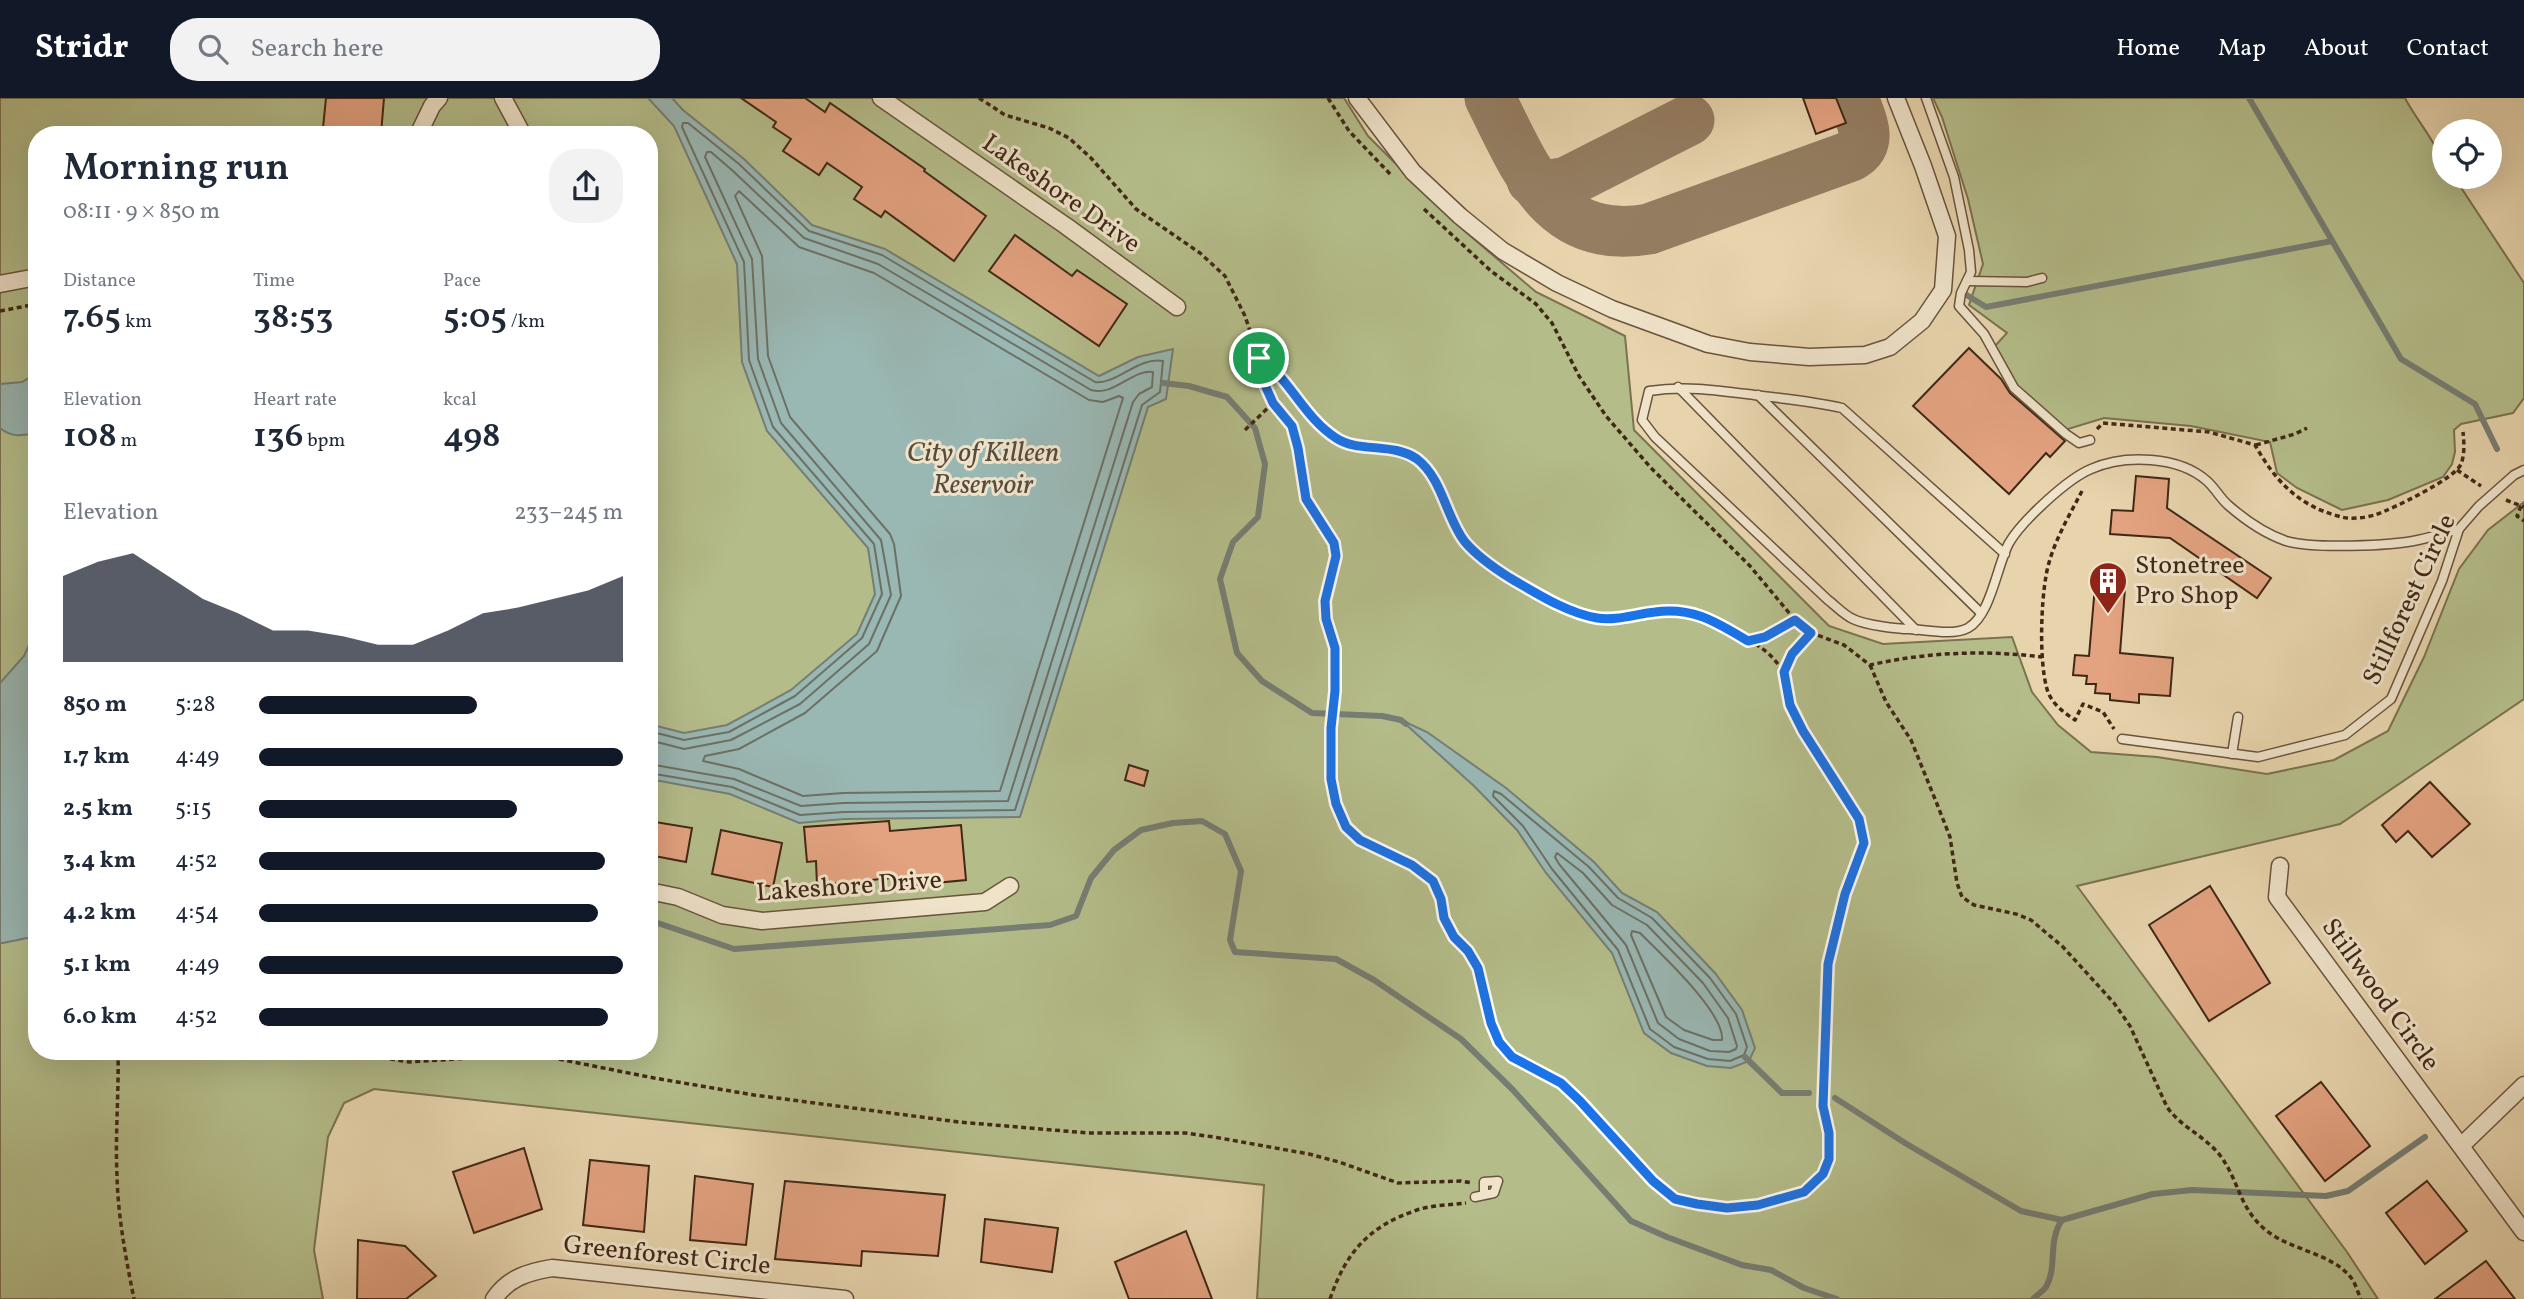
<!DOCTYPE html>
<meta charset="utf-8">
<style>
body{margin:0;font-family:Vollkorn,serif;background:#f2f2f3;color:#1f2937;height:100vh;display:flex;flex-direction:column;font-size:26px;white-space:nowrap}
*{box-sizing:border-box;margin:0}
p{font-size:23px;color:#747a83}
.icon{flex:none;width:38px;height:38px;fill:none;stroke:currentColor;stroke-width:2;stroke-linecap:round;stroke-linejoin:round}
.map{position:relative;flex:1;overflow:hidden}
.drawer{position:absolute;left:28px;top:28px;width:630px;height:934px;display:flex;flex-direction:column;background:#fff;border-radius:28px;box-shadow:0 7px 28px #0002}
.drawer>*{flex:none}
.fabs{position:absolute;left:2432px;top:21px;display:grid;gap:14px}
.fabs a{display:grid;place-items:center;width:70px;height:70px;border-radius:50%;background:#fff;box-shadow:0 7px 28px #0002;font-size:35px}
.pin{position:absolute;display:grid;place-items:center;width:60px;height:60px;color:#fff;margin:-30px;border:4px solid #fff;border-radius:50%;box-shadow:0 2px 7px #0007}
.round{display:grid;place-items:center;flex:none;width:74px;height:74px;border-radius:28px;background:#f2f2f3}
.head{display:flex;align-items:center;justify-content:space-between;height:119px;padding:0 35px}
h1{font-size:38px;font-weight:600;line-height:52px}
.stats{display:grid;grid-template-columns:repeat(3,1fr);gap:10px;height:119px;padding:7px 35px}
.stats div{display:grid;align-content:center}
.stats b{font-size:35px;font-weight:600}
.stats small{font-size:19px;font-weight:400}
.stats p{font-size:19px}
.chart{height:196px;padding:14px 35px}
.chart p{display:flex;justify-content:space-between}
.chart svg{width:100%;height:126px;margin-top:7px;fill:#111827;opacity:.7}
ul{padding:0 35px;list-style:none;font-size:23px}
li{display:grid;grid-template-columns:112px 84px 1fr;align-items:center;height:52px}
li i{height:18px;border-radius:9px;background:#111827}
header{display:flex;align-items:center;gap:42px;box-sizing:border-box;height:98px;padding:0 35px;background:#111827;color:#fff}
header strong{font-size:33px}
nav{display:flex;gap:38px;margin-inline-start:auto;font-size:24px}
.search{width:490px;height:63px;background:#f2f2f3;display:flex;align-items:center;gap:18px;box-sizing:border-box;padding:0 24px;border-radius:28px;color:#747a83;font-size:26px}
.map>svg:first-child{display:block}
.green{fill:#b4bd8a;stroke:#7a7250;stroke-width:2;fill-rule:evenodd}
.water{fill:#99b7b3;stroke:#767e74;stroke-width:2}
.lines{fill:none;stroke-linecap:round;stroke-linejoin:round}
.shore{stroke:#6d7064;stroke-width:2}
.stream{stroke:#767e74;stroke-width:6}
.taxiway{stroke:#947e62;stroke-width:51}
.building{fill:#e3a280;stroke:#412816;stroke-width:2}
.lane-casing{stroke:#6a533c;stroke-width:11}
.street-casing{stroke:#6a533c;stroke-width:19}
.path{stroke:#412816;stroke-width:3.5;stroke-dasharray:5 3.5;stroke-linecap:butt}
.lane{stroke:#efe3ca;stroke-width:8}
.street{stroke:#efe3ca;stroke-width:16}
.route-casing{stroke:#fff;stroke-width:14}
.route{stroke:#1a73e8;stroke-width:9}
.labels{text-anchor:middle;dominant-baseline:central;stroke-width:6;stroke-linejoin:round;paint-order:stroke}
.street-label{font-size:26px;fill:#412816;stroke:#efe3ca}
.poi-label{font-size:26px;fill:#412816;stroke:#efe3ca;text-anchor:start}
.water-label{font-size:28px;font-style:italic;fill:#574c3d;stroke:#efe3ca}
</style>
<header>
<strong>Stridr</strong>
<div class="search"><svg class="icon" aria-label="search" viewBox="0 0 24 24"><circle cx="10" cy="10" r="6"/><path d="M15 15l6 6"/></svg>Search here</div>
<nav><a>Home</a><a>Map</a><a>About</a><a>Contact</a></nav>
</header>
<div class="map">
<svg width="2524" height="1201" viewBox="0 0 2524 1201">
<rect width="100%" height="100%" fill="#e7d4ad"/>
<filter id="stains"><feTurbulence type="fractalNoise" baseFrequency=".00286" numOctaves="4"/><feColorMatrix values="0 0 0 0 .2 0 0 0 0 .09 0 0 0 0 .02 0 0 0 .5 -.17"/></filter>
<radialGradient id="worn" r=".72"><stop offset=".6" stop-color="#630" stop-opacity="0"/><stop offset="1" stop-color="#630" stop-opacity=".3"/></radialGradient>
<g class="green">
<path d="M0,0H1344L1368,38L1454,124L1536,194L1625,238L1634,332L1829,528L1883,546L2012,539L2032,594L2058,627L2091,654L2157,659L2267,676L2334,662L2388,633L2424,559L2459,471L2488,432L2524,404V601L2340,726L2077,788L2347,1154L2378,1201H1257L1264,1087L374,991L344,1005L328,1039L314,1152L323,1201H0ZM37,37H649V954H37Z"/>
<path d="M1933,0H2405C2417,24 2445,53 2445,79H2454L2524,185V300L2513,315L2461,326L2454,332L2455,354L2452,366L2443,379L2388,402L2342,412L2297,390L2277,375L2270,344L2191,328L2104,320L2065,332L2018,289L1995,248L2007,235L1969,207L1983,166L1968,101L1942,19Z"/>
</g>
<g class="water">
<path d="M648,0H672L683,12L744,61L812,127L885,151L1099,278L1138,259L1173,251L1166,301L1148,309L1020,719L844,721L799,725L730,696L649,681V626L684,635L727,627L791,592L857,536L875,496L868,450L767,333L742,264L737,166L674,28Z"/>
<path d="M37,275V334C23,338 12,340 0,330V286L22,284Z"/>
<path d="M32,512H37V838L3,845H0V585L24,558L34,536Z"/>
<path d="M1401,622L1427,634L1506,690L1594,764L1622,795L1657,814L1715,875L1742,912L1755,950L1749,963L1731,970L1707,968L1671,955L1644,935L1612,855L1546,775L1517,732L1474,688Z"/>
</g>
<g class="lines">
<g class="shore">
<path d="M739,93L799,149L874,175L1089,302L1103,304L1119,298L1123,300L1000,693L843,695L803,698L739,671L703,663L705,658L739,651L805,615L877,553L901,498L894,446L890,436L790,319L768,258L762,158L735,98Z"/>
<path d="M649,633L684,642L729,634L795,598L862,540L882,496L874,446L773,329L749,262L744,164L682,29L683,25H688L739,66L809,133L882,157L1095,284C1116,287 1139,258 1163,263L1160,294L1142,307L1015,712L844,714L800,717L732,689L649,675"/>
<path d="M649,642L684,651L731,642L800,606L869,546L891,497L881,442L781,325L758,261L752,161L705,59L707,54H711L733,73L804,140L878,166L1091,292C1114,299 1132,271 1153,274L1152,289L1139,296L1133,304L1008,703L843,705L801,708L734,681L649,666"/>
<path d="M1494,693L1501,696L1589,769L1618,800L1652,820L1710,880L1736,916L1747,949L1744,957L1730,963L1708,961L1674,949L1650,931L1618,852L1552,771L1523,728L1493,698Z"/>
<path d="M1557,755L1583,775L1612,807L1647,827L1703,885L1728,920L1737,948L1736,951L1729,954L1710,953L1679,941L1658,925L1626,847L1559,766L1555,759Z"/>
<path d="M1632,833L1640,835C1660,855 1725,915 1722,942H1713L1684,932L1666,919L1631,837Z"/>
</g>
<g class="stream">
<path d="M2249,0L2401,261L2475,306L2497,351"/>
<path d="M1965,196L1986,209L2332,143"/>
<path d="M1163,285L1189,288L1227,299L1255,330L1265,366L1258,419L1233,444L1220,481L1237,555L1262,583L1312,615L1382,618L1401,622L1406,626"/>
<path d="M649,822L734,851L1050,827L1076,818L1091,780L1114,752L1141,732L1173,725L1202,723L1225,736L1241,773L1230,842L1235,854L1336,861L1374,882L1461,941L1513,992L1631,1123L1667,1139L1742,1167L1771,1172L1804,1190L1837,1201"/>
<path d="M1745,959L1782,995H1809"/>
<path d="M1835,1000L1905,1045L2021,1113L2062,1122L2153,1096L2192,1092L2326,1098L2348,1093L2425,1039"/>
<path d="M2033,1201C2037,1197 2043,1193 2046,1189C2058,1168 2047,1144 2062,1122"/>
</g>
<g class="taxiway">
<path d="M1490,0C1526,71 1552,148 1649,131L1851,58C1875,44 1860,20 1853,0"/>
<path d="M1532,82L1544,88L1567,84L1689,22"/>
</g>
</g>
<g class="building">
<path d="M326,0H384L381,36L323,30Z"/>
<path d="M741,0H805L825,14L830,5L925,71L924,73L986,118L954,163L885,113L881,119L854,101L862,89L827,65L819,77L783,53L791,41L773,29L776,24Z"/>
<path d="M1803,0H1836L1846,25L1816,36Z"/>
<path d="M1015,137L1072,178L1077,172L1127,206L1099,248L989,173Z"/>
<path d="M1969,250L2001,281L2010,295L2065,343L2050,359L2046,355L2009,396L1913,308Z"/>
<path d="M2136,378L2169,381L2167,410L2271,480L2257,500L2170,440L2110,436L2112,412L2133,413Z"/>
<path d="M2096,476L2126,478L2120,555L2173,560L2170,598L2139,596V605L2110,602V596L2095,595L2096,586H2086L2087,578L2073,577L2075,557L2089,558Z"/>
<path d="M1129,667L1148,673L1144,688L1125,682Z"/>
<path d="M2430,684L2470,726L2432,759L2408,733L2396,744L2382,727Z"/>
<path d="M649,723L692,730L686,764L649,757Z"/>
<path d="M889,723L890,733L961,727L966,782L904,788L903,779L817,787L816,763L807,764L804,729Z"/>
<path d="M721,732L782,745L773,789L712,776Z"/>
<path d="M2210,788L2270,885L2209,923L2149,827Z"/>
<path d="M2321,984L2370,1048L2325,1083L2276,1018Z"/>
<path d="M524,1050L542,1111L474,1135L453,1074Z"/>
<path d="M590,1062L649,1068L644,1134L583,1127Z"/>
<path d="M695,1078L753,1086L746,1147L690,1142Z"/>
<path d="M785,1083L945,1097L938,1158L862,1153L861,1168L775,1161Z"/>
<path d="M2427,1083L2467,1133L2425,1166L2386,1115Z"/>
<path d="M985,1121L1058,1130L1052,1174L981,1164Z"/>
<path d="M1186,1133L1212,1201H1129L1115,1164Z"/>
<path d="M358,1142L405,1148L436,1178L406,1201H357Z"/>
<path d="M2486,1163L2515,1201H2435Z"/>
</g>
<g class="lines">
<defs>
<g id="lane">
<path d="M1926,0L1954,79L1969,152L1971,174L1961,195L1959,208L1984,236L2014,290L2066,336L2079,345L2090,342"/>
<path d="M1967,183L2027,184L2042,180"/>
<path d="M1678,289L1916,532"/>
<path d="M1758,297L1981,515"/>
<path d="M2005,456L1842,310C1816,304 1789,301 1762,298C1722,293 1689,287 1649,293L1642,322L1655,339L1828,502C1836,508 1844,517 1853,521C1866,527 1896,531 1910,531C1927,532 1953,538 1968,530C1991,517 1997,467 2009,445C2022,423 2067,381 2091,371C2125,356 2179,358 2207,383C2215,390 2220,400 2228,407C2244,421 2266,436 2286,443C2313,451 2390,448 2418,442C2432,439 2445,435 2459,431"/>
<path d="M2122,641L2258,659L2345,637L2391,601L2442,483L2459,431L2479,408L2514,377L2524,372"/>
<path d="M2232,656L2238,619"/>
<path d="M1475,1099L1494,1095L1498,1083L1484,1084V1097"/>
</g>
<g id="street">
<path d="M503,0L523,37"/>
<path d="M881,0L1066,128L1177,209"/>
<path d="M1357,0L1413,74L1460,118L1503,153L1557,185L1612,211L1708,246L1750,254L1809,259L1865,257L1890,249L1922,223L1943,192L1947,138L1923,68L1896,0"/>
<path d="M418,37L432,8L439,0"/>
<path d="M0,186L37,179"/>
<path d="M2280,768L2277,799L2524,1134"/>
<path d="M649,793L678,799L722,817L762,823L985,804L1010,788"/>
<path d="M2461,1048L2524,987"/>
<path d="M494,1201C508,1180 528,1174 552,1170L845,1201"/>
</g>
</defs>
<use href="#lane" class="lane-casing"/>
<use href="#street" class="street-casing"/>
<g class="path">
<path d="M979,0L1005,17L1049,30L1069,40L1091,60L1136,111L1200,155L1225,178L1245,218L1259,260L1264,285L1273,305L1291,328L1299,350L1306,401L1334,445L1336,458L1324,503L1326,521L1335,550L1336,572L1331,630V681L1336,706L1346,729L1360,742L1412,767L1433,783L1441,801L1444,820L1454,839L1468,853L1478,870L1491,925L1499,944L1512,959L1561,985L1580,1003L1653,1083L1675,1101L1697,1106L1727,1110L1758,1107L1804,1094L1823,1076L1829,1061V1035L1823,1008L1828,866L1845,796L1864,745L1859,721L1803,633L1790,607L1784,574L1792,556L1811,535"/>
<path d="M1328,0L1349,33L1392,78"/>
<path d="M1424,111L1491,173L1536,206L1552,225L1579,278L1606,318L1651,370L1750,468L1795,522L1806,533L1844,547L1870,567C1927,554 1985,552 2042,559"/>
<path d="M0,213L37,206"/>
<path d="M1260,261C1290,280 1305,321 1337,341C1359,355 1394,344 1418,362C1441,380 1448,416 1463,440C1473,457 1494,470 1511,480C1536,495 1568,515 1598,520C1624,524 1650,510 1676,512C1700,513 1754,541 1771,558C1776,563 1780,569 1784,574"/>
<path d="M2097,331L2103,325L2209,334L2255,347C2275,382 2297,407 2338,418C2349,422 2363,420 2375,417C2392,411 2455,381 2461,366C2465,356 2464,344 2463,334"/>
<path d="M1245,332L1273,305"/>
<path d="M2256,347L2295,336L2307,330"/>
<path d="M2457,372L2481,388"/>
<path d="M2082,393C2068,420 2051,448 2046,478C2041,506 2039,563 2047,591C2051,605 2063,614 2075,622L2083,606L2103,614L2114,631"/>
<path d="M2506,402L2524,409"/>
<path d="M2521,408L2517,418L2524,423"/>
<path d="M1749,543L1765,539L1795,522"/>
<path d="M1870,567L1886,604L1911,642L1937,706L1950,739L1957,785L1962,799L1974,807L2016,816L2031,822L2063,849L2114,905L2130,928L2167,1009C2181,1029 2203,1037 2219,1056C2240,1083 2238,1110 2267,1133C2292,1153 2333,1155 2352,1181C2356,1187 2358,1195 2361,1201"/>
<path d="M118,954C119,995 115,1037 117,1078C118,1119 126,1161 134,1201"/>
<path d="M348,954L409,964L533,956L654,980L754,997L959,1024L1088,1035H1185L1214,1039L1309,1056L1339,1064L1398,1085L1461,1083L1472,1085"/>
<path d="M1330,1201C1346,1154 1369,1128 1417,1112C1432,1107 1450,1107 1466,1105"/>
</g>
<use href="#lane" class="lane"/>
<use href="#street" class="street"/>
</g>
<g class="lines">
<defs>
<path id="route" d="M1259,260C1289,279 1304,320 1336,340C1358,355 1393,344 1417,361C1443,381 1446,420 1465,444C1477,458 1494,470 1510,480C1536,495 1567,515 1597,520C1616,523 1636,516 1655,514C1694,509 1716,524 1748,543L1765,539L1795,522L1811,535L1792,556L1784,574L1790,607L1803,633L1859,721L1864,745L1845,796L1828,866L1823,1008L1829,1035V1061L1823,1076L1804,1094L1758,1107L1727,1110L1697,1106L1675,1101L1653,1083L1580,1003L1561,985L1512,959L1499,944L1491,925L1478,870L1468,853L1454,839L1444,820L1441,801L1433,783L1412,767L1360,742L1346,729L1336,706L1331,681V630L1335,593V550L1326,521L1325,503L1336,458L1334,445L1306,401L1298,350L1292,328L1273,305L1264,285Z"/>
</defs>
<use href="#route" class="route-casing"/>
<use href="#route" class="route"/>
</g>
<defs>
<symbol id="building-pin" viewBox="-11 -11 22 30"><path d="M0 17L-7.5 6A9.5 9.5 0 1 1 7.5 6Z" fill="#8f2418" stroke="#efe3ca"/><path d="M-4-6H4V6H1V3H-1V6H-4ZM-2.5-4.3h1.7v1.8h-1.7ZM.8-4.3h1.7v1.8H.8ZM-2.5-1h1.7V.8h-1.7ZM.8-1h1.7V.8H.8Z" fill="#fff"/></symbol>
</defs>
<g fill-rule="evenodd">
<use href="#building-pin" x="2086" y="461" width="44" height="60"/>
</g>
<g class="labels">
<g class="street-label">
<text transform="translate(1061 96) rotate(35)">Lakeshore Drive</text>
<text transform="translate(2410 502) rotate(-65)">Stillforest Circle</text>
<text transform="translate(849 789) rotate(-4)">Lakeshore Drive</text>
<text transform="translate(2380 897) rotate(54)">Stillwood Circle</text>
<text transform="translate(667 1158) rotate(6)">Greenforest Circle</text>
</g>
<g class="poi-label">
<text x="2135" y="468">Stonetree<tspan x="2135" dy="30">Pro Shop</tspan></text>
</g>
<g class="water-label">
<text x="983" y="355">City of Killeen<tspan x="983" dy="32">Reservoir</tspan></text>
</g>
</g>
<rect width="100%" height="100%" filter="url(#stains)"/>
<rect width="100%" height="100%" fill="url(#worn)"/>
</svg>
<div class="fabs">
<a><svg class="icon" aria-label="locate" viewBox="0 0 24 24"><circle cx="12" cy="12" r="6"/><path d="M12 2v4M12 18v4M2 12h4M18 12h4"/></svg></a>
</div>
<div class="pin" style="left:1259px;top:260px;background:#1e9e55"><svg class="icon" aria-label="arrive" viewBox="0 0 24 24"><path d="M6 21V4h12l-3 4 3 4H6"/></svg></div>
<section class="drawer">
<div class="head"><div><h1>Morning run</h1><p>08:11 · 9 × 850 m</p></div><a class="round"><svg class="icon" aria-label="share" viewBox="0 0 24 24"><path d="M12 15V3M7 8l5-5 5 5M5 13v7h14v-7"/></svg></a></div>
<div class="stats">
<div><p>Distance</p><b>7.65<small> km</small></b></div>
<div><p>Time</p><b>38:53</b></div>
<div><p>Pace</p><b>5:05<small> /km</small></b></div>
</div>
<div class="stats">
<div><p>Elevation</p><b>108<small> m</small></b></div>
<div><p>Heart rate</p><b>136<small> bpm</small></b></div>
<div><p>kcal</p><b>498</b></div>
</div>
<div class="chart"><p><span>Elevation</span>233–245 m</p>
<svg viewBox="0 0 160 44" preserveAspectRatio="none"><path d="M0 44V14L10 9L20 6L30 14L40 22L50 27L60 33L70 33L80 35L90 38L100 38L110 33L120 27L130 25L140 22L150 19L160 14V44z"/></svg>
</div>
<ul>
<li><b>850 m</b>5:28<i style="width:60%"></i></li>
<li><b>1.7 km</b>4:49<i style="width:100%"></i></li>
<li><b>2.5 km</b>5:15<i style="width:71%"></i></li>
<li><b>3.4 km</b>4:52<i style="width:95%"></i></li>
<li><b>4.2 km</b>4:54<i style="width:93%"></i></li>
<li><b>5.1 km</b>4:49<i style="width:100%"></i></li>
<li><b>6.0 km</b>4:52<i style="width:96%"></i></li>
</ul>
</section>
</div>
